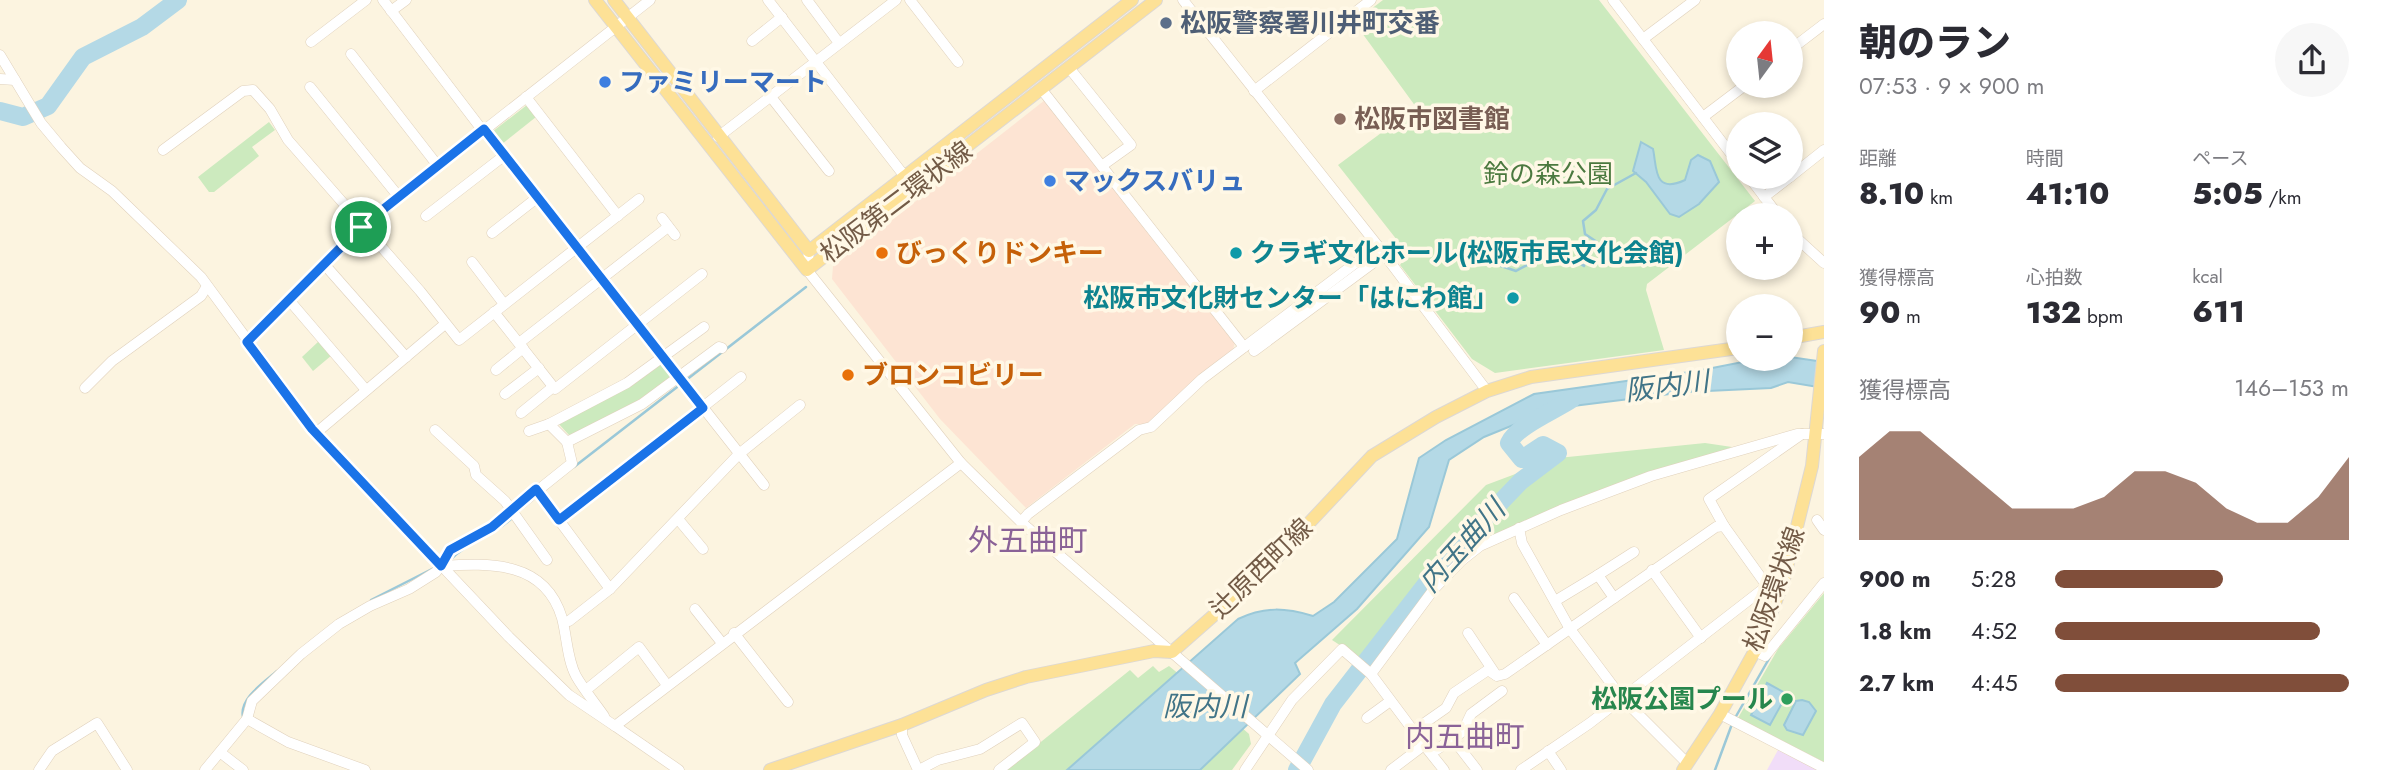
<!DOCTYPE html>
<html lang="ja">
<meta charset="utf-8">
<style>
body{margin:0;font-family:Jost,"Noto Sans JP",sans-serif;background:#f7f7f7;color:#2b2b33;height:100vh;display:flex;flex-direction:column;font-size:26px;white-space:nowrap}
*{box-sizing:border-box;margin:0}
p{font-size:23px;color:#7c7c81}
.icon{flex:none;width:38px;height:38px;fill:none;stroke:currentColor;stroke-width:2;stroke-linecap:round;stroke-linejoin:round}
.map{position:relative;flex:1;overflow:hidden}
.panel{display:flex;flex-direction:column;background:#fff;width:560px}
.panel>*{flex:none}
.needle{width:46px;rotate:15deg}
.tools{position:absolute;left:1726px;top:21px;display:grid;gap:14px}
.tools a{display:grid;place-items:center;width:77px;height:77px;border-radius:50%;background:#fff;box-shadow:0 4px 10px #0003;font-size:35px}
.pin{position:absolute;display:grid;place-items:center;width:60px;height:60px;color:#fff;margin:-30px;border:4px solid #fff;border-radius:50%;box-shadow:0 2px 7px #0007}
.round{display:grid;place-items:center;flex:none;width:74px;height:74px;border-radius:37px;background:#f7f7f7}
.overview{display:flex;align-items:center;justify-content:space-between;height:119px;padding:0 35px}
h1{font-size:38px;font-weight:800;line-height:52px}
.metrics{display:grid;grid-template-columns:repeat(3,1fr);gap:10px;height:119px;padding:7px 35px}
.metrics div{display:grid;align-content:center}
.metrics b{font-size:30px;font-weight:800}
.metrics small{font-size:19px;font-weight:400}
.metrics p{font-size:19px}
.chart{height:196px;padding:14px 35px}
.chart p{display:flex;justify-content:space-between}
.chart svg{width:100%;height:126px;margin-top:7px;fill:#804e3a;opacity:.7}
ul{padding:0 35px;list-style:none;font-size:23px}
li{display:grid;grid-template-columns:112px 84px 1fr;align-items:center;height:52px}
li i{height:18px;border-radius:9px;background:#804e3a}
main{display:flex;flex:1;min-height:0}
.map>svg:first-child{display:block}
.commercial{fill:#fde4d3}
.education{fill:#f1ddf8}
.green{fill:#cceabe}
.water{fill:#b4d9e6;stroke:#9ac8d8;stroke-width:2}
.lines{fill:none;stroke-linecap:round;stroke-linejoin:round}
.stream{stroke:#9ac8d8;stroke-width:2.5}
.river{stroke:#b4d9e6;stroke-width:18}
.minor-casing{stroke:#e0d1bc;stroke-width:11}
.major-casing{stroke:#ddd8d3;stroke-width:14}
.minor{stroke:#fff;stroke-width:10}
.major{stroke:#fde196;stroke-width:12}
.route-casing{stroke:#fff;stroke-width:14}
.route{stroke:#1a73e8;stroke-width:9}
.service-dot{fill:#5c6f8a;stroke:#fff8e6;stroke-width:2.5}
.shop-dot{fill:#3f7fe0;stroke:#fff8e6;stroke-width:2.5}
.education-dot{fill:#8d6e63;stroke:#fff8e6;stroke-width:2.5}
.food-dot{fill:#e8710a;stroke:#fff8e6;stroke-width:2.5}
.culture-dot{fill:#0f9aa8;stroke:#fff8e6;stroke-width:2.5}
.leisure-dot{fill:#2e9e5b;stroke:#fff8e6;stroke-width:2.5}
.labels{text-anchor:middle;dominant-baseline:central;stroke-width:7;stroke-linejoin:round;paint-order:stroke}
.service-label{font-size:26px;font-weight:bold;fill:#4e5e75;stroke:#fff8e6;text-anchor:start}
.shop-label{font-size:26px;font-weight:bold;fill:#366cbe;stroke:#fff8e6;text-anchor:start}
.education-label{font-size:26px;font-weight:bold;fill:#785e54;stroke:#fff8e6;text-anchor:start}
.park-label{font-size:26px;fill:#4b793f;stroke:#fff8e6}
.street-label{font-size:26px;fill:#735b47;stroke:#fff8e6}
.food-label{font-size:26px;font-weight:bold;fill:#c56008;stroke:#fff8e6;text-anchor:start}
.culture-label{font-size:26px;font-weight:bold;fill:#0d838f;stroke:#fff8e6;text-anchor:start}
.leisure-label{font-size:26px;font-weight:bold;fill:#27864d;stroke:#fff8e6;text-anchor:end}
.water-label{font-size:28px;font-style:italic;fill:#417487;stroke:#fff8e6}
.quarter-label{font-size:30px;fill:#8a6297;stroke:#fff8e6}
</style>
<main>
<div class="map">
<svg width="1824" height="770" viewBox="0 0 1824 770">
<rect width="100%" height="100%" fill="#fcf4e0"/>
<path class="commercial" d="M1045,100L1235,342L1233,350L1160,413L1147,424H1135L1026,508L940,419L832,279L833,266Z"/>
<path class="education" d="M1778,750L1817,770H1767Z"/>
<g class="green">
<path d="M1383,0H1599L1755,201L1647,284L1646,290L1664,350L1495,373L1472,359L1400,265L1408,254L1338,165L1416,107L1354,22Z"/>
<path d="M527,105L536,117L502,144L492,132Z"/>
<path d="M269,122L275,130L252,147L259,156L214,192H209L198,177Z"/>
<path d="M319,341L332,355L313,371L302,357Z"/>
<path d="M662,362L674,376L628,407L570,436L556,421Z"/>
<path d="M1705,443L1732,447L1479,543L1372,666L1332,640L1486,485L1558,458Z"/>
<path d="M1824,593V762L1738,718L1778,649Z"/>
<path d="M1153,666L1159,672L1169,666L1180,675L1073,770H1006L1130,670L1138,678Z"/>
<path d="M1241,727L1249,734L1251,744L1232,770H1195Z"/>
</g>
<g class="water">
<path d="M1641,142L1653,149C1657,167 1653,195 1685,180L1691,160L1698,155L1710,161L1719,182L1699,204L1679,217L1670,214L1646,182L1633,171Z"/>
<path d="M1790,357L1824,362V388L1788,382L1771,388L1686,392L1573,406L1538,415L1484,437L1449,460L1429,527L1357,609L1295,663L1300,674L1200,770H1067L1238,619C1265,606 1286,608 1313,616L1334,602L1397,539L1419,458L1446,440L1534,394L1697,371L1758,359Z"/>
<path d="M1767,683L1787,694L1770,725L1751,715Z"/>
<path d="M1802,700L1809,702L1816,711L1803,735L1787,730L1784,725L1796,701Z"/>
</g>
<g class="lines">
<g class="stream">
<path d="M1483,252L1492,263L1516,271C1539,258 1561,249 1584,266L1586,256L1597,242L1585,234L1583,221L1596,210L1607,189L1636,173"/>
<path d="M574,467L806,287"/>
<path d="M449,561C467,542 493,536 512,518"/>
<path d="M371,600L434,568"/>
<path d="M243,717C239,698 265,682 277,671"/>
<path d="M1735,718L1770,657"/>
<path d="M1715,770L1732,724"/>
</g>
<g class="river">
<path d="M0,111L23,117L48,106L83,57L142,27L178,0"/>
<path d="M1297,770L1333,704L1444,561L1521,481L1558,453L1543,445L1522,459L1509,443C1517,426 1554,411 1572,399"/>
</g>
<defs>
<g id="minor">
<path d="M383,0L483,131"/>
<path d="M768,0L906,178"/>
<path d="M807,0L839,43"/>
<path d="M910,0L958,62"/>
<path d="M1183,0L1378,246L1487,391"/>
<path d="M1613,0L1738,163"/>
<path d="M391,11L406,0"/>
<path d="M1643,39L1695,0"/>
<path d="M752,41L782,17"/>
<path d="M311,42L366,0"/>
<path d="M1790,50L1824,24"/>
<path d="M351,54L438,166"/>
<path d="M0,55L41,123L61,147L80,168L112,191L201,277L316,433L509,637L569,695L615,726L961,463"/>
<path d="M1070,69L1131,145L1103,165"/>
<path d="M0,79L15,80"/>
<path d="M310,87L399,197"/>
<path d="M1042,90L1244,347"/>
<path d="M1254,91L1371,0"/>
<path d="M526,97L618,216"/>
<path d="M771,97L829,171"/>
<path d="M1703,117L1744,86"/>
<path d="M484,129L764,485"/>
<path d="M718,137L896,0"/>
<path d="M163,150L243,91L253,90L270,109L288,140L420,291L459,340L639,199"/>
<path d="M1749,177L1778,215"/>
<path d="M1790,177L1824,150"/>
<path d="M1764,197L1790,177"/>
<path d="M426,216L505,155"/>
<path d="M662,218L675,235"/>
<path d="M1790,232L1824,263"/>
<path d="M492,233L538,197"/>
<path d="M809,251L807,270L961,463L1021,522L1308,770"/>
<path d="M472,262L504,304"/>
<path d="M324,264L406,357"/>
<path d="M289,300L366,390"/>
<path d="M494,312L555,389L702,274"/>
<path d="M247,342L361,227L650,0"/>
<path d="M519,343L668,227"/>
<path d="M1254,351L1385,254"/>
<path d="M496,370L523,348"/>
<path d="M85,388L112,361L201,296L207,286"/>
<path d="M505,394L539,368"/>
<path d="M521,413L553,387"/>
<path d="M435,430L474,466L476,475L505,501L547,560"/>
<path d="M529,431L549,424"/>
<path d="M316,433L445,324"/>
<path d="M567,442L549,424L627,383L704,327"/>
<path d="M536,489L610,589L739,454L800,405"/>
<path d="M678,519L703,549"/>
<path d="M559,520L741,377"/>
<path d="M1817,520L1824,530"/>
<path d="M1021,522L1028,514L1139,430L1151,427L1202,379L1378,246"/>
<path d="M1724,526L1767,586"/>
<path d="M1519,528L1522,543L1570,629L1622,698L1687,763"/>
<path d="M441,566C491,563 545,561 562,618C567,637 567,659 576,676C584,690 595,703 604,716"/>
<path d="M1652,570L1701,638"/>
<path d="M1598,575L1634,552"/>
<path d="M1514,598L1547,645"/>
<path d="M1614,598L1716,527L1724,526L1709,499L1802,434"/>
<path d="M695,609L722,643"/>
<path d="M569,621L610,589"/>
<path d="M734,633L788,702"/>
<path d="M1468,633L1496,675"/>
<path d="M1754,651L1765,656L1824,583"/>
<path d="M1371,674L1434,589L1461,561L1480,546L1561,510L1651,476L1797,434H1824"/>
<path d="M586,690L639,647L667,685"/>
<path d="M1720,714L1824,768"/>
<path d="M1367,718L1389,702"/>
<path d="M247,719L288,742L365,770"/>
<path d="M902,725V735L918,770"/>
<path d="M615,726L679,770"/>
<path d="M1413,731L1446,708L1454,693L1488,670L1497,676L1505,674L1614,598L1598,575L1555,601"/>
<path d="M1424,745L1444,770"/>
<path d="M1436,750L1453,739"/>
<path d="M1548,751L1561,770"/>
<path d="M221,753L243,770"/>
<path d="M39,770L52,751L97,723L127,770"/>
<path d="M205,770L247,719L252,701L301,654L339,624L370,606L409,589L436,572L450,550L492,527L572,463L567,442L642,404L719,347L722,348"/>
<path d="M919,770L938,760L980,749L1022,723L1035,742L999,770"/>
<path d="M1245,770L1292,700L1342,649L1371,674L1424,745L1391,770"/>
<path d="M1477,770L1453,739L1463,731L1471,714L1502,691"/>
<path d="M1521,770L1590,723L1767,586L1784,579"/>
</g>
<g id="major">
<path d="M595,0L807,270L1156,0"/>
<path d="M614,0L809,251L1132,0"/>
<path d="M1790,338L1824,332"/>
<path d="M770,770L902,725L986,690L1026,677L1154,651L1172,652L1263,572L1372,456L1436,417L1487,391L1531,377L1738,348"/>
<path d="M1683,770L1720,714L1762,638L1784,579L1812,466L1824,351"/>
</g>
</defs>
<use href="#minor" class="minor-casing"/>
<use href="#major" class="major-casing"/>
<use href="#minor" class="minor"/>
<use href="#major" class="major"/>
</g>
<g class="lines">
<defs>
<path id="route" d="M484,129L703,408L559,520L536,489L492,527L450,550L441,566L312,429L247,342L361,227Z"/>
</defs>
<use href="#route" class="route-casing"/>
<use href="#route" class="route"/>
</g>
<circle class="service-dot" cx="1166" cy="23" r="7"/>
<g class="shop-dot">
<circle cx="605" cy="82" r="7"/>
<circle cx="1050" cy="181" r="7"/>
</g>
<circle class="education-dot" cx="1340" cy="119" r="7"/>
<g class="food-dot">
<circle cx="882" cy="253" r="7"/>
<circle cx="848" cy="375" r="7"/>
</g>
<g class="culture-dot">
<circle cx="1236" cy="253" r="7"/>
<circle cx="1513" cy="298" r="7"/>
</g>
<circle class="leisure-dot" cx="1787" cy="699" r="7"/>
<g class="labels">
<g class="service-label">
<text x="1180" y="23">松阪警察署川井町交番</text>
</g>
<g class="shop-label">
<text x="619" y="82">ファミリーマート</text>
<text x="1064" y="181">マックスバリュ</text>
</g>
<g class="education-label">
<text x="1354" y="119">松阪市図書館</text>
</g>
<g class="park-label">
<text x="1548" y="174">鈴の森公園</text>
</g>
<g class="street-label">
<text transform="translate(896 202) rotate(-37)">松阪第二環状線</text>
<text transform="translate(1261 568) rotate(-44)">辻原西町線</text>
<text transform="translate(1774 589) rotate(-70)">松阪環状線</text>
</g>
<g class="food-label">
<text x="896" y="253">びっくりドンキー</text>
<text x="862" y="375">ブロンコビリー</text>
</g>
<g class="culture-label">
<text x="1250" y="253">クラギ文化ホール(松阪市民文化会館)</text>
<text x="1499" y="298" text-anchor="end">松阪市文化財センター「はにわ館」</text>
</g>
<g class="leisure-label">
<text x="1773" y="699">松阪公園プール</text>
</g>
<g class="water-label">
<text transform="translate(1667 386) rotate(-7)">阪内川</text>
<text transform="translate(1462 546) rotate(-48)">内玉曲川</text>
<text x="1205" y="706">阪内川</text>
</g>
<g class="quarter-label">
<text x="1028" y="540">外五曲町</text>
<text x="1465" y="736">内五曲町</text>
</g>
</g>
</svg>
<div class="tools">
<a><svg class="needle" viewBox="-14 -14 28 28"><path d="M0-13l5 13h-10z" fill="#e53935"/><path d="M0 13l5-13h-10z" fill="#7c7c81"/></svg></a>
<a><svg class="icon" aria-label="layers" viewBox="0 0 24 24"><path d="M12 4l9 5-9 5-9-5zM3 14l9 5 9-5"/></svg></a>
<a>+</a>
<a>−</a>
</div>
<div class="pin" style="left:361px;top:227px;background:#1e9e55"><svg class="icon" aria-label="arrive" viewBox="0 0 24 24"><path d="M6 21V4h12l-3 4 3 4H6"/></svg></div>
</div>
<section class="panel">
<div class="overview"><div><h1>朝のラン</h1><p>07:53 · 9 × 900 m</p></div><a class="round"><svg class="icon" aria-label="share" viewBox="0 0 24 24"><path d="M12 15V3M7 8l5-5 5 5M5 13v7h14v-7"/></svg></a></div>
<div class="metrics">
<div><p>距離</p><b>8.10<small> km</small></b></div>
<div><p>時間</p><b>41:10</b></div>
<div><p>ペース</p><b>5:05<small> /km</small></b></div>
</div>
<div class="metrics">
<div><p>獲得標高</p><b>90<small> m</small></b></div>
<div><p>心拍数</p><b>132<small> bpm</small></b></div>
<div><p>kcal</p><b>611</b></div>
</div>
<div class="chart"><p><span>獲得標高</span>146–153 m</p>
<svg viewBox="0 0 160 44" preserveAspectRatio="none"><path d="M0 44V15L10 6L20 6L30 15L40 24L50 33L60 33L70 33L80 29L90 20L100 20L110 24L120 33L130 38L140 38L150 29L160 15V44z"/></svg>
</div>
<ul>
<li><b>900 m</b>5:28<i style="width:57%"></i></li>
<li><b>1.8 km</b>4:52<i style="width:90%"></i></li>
<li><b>2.7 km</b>4:45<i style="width:100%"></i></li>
</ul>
</section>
</main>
